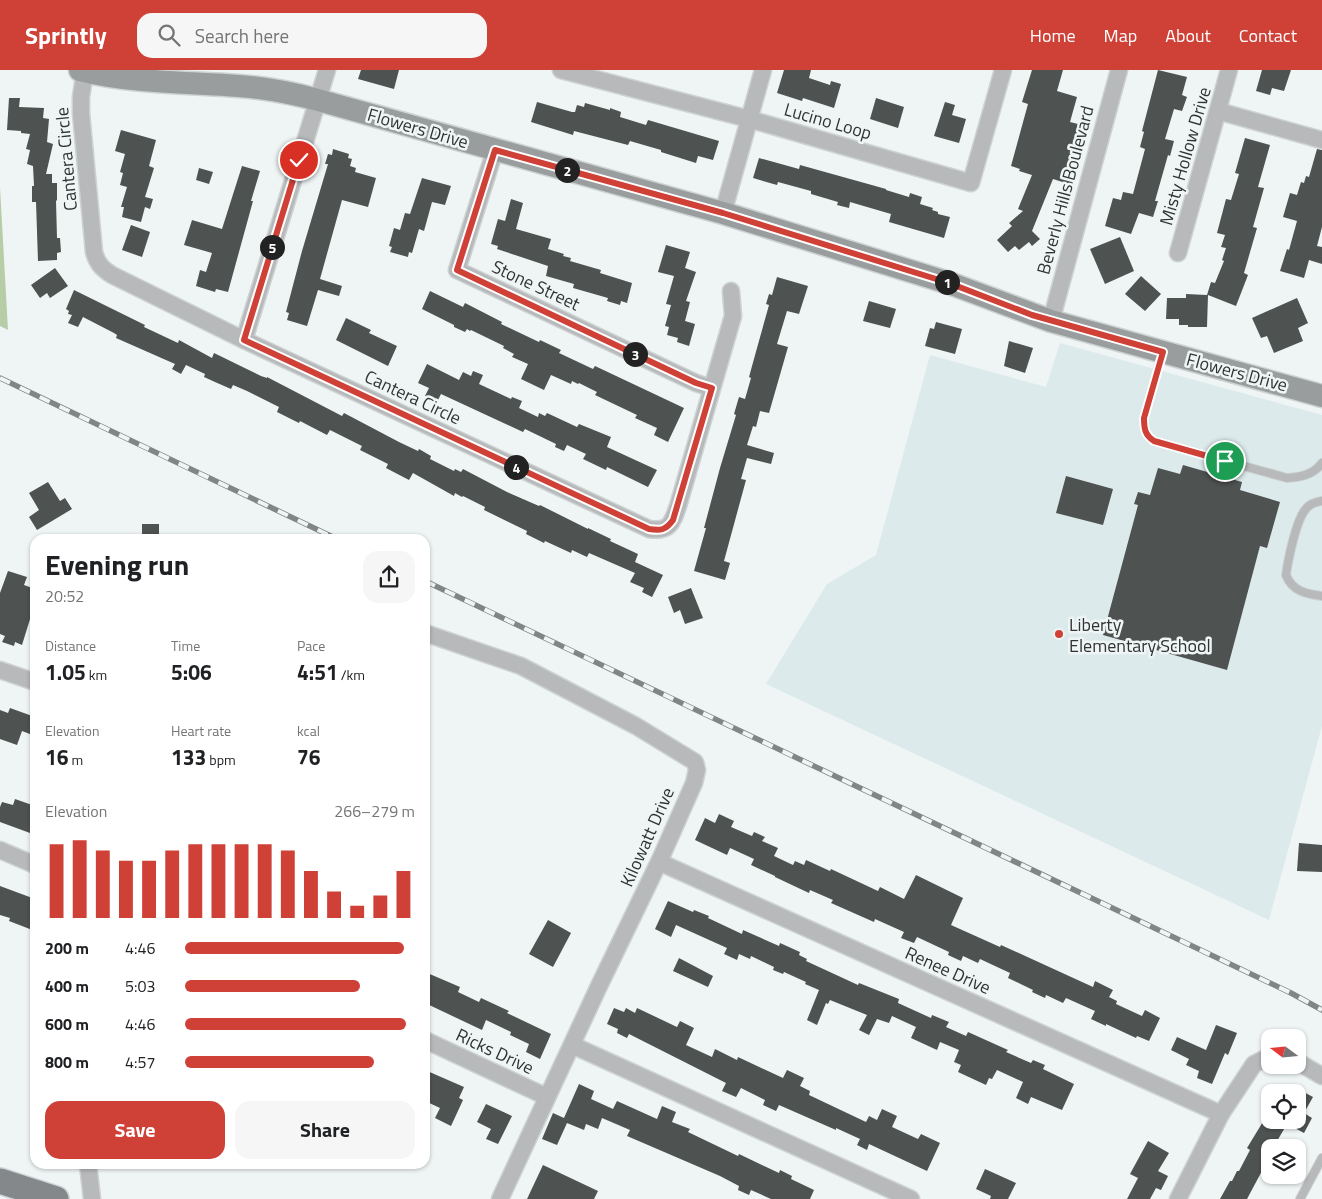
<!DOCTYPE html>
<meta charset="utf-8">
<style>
body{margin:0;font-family:"Titillium Web",sans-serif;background:#f6f6f6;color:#202124;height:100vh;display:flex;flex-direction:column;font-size:19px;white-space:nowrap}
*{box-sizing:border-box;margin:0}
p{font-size:16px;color:#757577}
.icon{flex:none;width:28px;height:28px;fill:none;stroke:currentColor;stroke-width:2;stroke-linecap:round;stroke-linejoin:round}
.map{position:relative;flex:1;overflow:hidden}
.panel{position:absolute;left:30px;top:464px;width:400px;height:635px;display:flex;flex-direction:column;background:#fff;border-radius:15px;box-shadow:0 1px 4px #0004}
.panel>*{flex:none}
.needle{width:32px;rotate:286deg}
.tools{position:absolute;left:1261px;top:959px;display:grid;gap:10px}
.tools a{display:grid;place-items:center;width:45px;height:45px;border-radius:10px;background:#fff;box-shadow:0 1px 4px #0004;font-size:25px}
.pin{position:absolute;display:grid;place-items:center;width:42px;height:42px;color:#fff;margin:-21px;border:2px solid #fff;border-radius:50%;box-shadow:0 1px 5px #0007}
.km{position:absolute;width:25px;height:25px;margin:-12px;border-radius:50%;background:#222;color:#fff;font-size:14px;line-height:25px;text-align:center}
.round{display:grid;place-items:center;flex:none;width:52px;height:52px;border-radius:15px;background:#f6f6f6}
.summary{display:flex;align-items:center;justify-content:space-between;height:85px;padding:0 15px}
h1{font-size:28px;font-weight:700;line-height:38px}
.metrics{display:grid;grid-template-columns:repeat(3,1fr);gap:8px;height:85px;padding:5px 15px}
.metrics div{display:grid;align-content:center}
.metrics b{font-size:21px;font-weight:700}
.metrics small{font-size:14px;font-weight:400}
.metrics p{font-size:14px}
.chart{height:140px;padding:10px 15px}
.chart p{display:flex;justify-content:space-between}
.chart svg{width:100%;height:90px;margin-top:5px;stroke:#cf4137;stroke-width:6}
.action{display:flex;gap:10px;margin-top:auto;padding:10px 15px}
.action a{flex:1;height:58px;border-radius:15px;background:#cf4137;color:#fff;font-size:20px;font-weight:700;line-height:58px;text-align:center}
.action a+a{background:#f6f6f6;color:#202124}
ul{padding:0 15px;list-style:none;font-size:16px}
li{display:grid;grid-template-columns:80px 60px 1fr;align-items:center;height:38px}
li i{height:12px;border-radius:6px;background:#cf4137}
header{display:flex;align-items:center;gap:30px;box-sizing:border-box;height:70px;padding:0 25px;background:#cf4137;color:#fff}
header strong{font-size:24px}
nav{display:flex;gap:28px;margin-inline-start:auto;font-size:18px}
.search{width:350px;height:45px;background:#f6f6f6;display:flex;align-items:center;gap:12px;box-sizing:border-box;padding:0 18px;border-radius:15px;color:#757577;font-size:19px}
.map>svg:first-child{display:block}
.built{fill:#dceaeb}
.green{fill:#b7cda7}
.building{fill:#4e5250}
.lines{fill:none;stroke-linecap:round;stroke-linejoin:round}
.lane-casing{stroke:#cdd2d2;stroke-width:10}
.street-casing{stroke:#cdd2d2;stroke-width:19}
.secondary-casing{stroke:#cdd2d2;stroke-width:25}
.primary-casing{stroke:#cdd2d2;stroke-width:28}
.lane{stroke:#b7b9ba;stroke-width:8}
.street{stroke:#b7b9ba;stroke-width:16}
.secondary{stroke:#9a9d9e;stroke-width:22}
.primary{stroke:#85888a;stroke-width:25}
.rail-casing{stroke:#818585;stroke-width:5.5}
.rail{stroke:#eff5f5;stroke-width:4;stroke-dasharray:11;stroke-linecap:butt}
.route-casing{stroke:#fff;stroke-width:10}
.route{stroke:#cf4137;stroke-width:6}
.poi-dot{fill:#cf4137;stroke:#eff5f5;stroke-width:2}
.labels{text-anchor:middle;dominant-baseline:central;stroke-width:5;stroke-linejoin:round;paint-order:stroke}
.street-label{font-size:18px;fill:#313333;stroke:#eff5f5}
.poi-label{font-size:18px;fill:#313333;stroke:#eff5f5;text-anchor:start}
</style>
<header>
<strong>Sprintly</strong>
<div class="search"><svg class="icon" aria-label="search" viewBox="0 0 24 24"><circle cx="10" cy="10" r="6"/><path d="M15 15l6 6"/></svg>Search here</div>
<nav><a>Home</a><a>Map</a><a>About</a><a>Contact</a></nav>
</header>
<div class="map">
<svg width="1322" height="1129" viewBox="0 0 1322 1129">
<rect width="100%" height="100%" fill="#eff5f5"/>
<path class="built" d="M1060,273L1322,345V656L1269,850L766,614L827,514L876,485L930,285L1046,317Z"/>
<path class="green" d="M0,117L8,260L0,256Z"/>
<g class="building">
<path d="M361,0H399L394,19L358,9Z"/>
<path d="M784,0H811L809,8L830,15L831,11L841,14L834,38L803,28L802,31L777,23Z"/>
<path d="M1032,0H1063L1057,21L1077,27L1070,52L1086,56L1076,88L1080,89L1072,115L1053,109L1032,161L1040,169L1032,176L1029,172L1019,180L1015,176L1008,182L997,170L1012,156L1009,153L1023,141L1018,139L1032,105L1019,101L1020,99L1011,96L1028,34L1022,32Z"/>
<path d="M1158,0L1187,7L1182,25L1187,27L1182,41L1174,39L1165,69L1174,71L1170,86L1168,85L1155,131H1158L1153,147L1139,143L1131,164L1105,156L1113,128L1121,130L1123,122L1133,124L1145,79L1140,77L1144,62L1142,61Z"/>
<path d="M1262,0H1291L1284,21L1272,18L1270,25L1256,21Z"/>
<path d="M9,28H20L19,37L44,38L43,48L49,49L47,72L53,74L46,104H52V113H57V130L56,131L57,168H60L61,182L57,183V190L38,191L36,132H32V116H34L33,96L27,94L30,80L26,79L30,64L21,63V61L7,60Z"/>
<path d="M876,28L904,37L898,58L870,49Z"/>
<path d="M537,32L572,42H575L577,35L584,37L585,33L610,40V38L621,42L620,47L646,55L648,50L719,71L713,90L698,86L696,93L661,82V80L630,71L628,75L574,61L573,65L531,52Z"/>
<path d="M945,32L955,35L952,45L966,49L959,73L934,66Z"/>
<path d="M121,60L156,70L149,96L154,98L145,127L153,129L150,139L145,137L141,152L122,147L124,137H121L127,117L120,115L123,103L120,102L125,84L115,81Z"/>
<path d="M1245,68L1270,75L1258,117L1264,118L1253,157L1257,158L1244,203L1248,205L1236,236L1208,225L1207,257H1188V255H1179V249H1166L1167,228H1186V224L1207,225L1211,212L1215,213L1224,191L1222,190L1226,178L1221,177L1225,165L1217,163L1226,129L1231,130L1239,104L1235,103Z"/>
<path d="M333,79L349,84L348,88L352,89L350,96L356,98L355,102L376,108L368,137L342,130L320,209L342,216L339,226L318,220L307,256L287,250L289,243L286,242L302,181L328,94H325L328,84L332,85Z"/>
<path d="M1317,79L1322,80V157L1317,176L1322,177V194L1309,190L1304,208L1280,201L1287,179L1289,180L1297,151L1283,147L1290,123L1297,125L1301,112L1304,113L1306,106L1309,107Z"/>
<path d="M759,88L799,99L800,95L886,119V120L909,127L910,123L922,127L920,134L933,138L932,140L938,142V144L950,147L944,168L889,152L891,144L850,132L849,138L837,135L838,132L811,124V121L778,112L777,115L753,108Z"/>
<path d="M242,96L260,101L251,131H253L228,222L216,219L215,222L196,216L200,200L206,202L212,183L184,175L192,150L222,159Z"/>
<path d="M199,98L213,102L209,114L196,110Z"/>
<path d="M422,108L451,116L445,135L432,132L424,161L419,159L412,183L409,182L408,187L390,182L392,177L389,176L394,158L400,160L405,143L410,144Z"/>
<path d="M511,129L523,133L516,159L551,169L548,179L564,184L563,186L571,188L570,191L601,200L600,203L632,213L627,233L621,231L620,235L607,231L608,228L573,218L574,214L546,206L548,196L497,179L498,176L491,174L498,149L505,151Z"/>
<path d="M131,155L150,162L142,187L122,180Z"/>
<path d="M1120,167L1134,201L1105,214L1090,179Z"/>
<path d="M666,175L690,182L685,198L696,202L686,231L690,232L685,251L695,254L689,276L677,272L678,268L667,265L669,257L665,256L671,235L666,234L674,206L658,202Z"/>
<path d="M55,198L68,216L50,228L47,223L40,228L31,215Z"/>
<path d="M1141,206L1161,224L1145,241L1125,224Z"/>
<path d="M777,207L808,216L799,244L787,241L777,274L788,277L769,343L760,341L756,357L753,356L747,375L774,383L771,394L747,388L741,409L746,410L724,491L730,493L725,510L694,501L706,458H704L720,398L736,345L734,344L739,327L745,329L751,308L749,307L757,278L769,235L766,234L769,224L772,225Z"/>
<path d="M74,220L145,255L144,257L178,273L179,270L212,288L214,283L261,306L267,308V307L342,346L344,343L399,372L418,381L419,379L431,386L430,389L454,401L455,399L461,402L463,399L507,422L539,436L540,435L588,459V458L611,469L610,471L638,484L635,492L663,505L652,527L642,522L644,518L630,512L635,503L589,483L587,487L572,480L571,483L545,471L544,473L526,464L527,461L484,440L485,437L463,426L462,427L455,423L454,426L413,403L409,410L386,398L388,394L360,380L362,376L330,360L327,365L300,351L299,353L277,342L279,337L247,321L233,315L231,319L215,312L204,307L205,304L186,295L181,304L172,299L175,294L116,268L117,265L114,263L83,247L78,257L68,253L72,245L68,244L69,241L66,239Z"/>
<path d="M430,221L463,237L465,233L502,252L501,254L539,272L540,270L561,280L559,283L593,299L595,296L684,338L668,372L654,365L657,358L635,348L637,345L595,325L597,322L579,313L578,314L572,311L571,314L551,305L544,320L521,309L528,294L512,287L514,284L503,278L504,276L471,260L470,261L467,259L465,262L454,257V255L422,239Z"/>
<path d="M1297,228L1308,253L1298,258L1303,271L1274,283L1267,266L1261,268L1252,248Z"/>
<path d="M869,231L896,239L890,258L863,251Z"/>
<path d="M346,248L371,260L369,263L397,276L388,296L336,270Z"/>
<path d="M936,252L962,259L955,284L925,276L930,258L934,259Z"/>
<path d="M1009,271L1033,278L1025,303L1004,296Z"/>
<path d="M427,294L459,310L463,302L471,306L473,301L483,305L479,314L511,329L512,327L522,331L519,338L538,347L539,343L545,346L547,343L577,357L579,354L611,367L607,377L657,400L648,417L607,397L606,400L583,389L586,384L567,375L564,381L555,377L556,374L525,359L523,362L441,324L437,332L425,326L429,318L418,313Z"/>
<path d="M1183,395L1242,412L1240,420L1280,432L1267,478L1260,476L1227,600L1103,565L1138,435L1134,434L1138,422L1150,425L1158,398L1180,404Z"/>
<path d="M1066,406L1113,419L1103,455L1056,443Z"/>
<path d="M48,412L60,431L65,428L72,439L37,460L29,447L39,440L29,423Z"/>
<rect x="142" y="454" width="17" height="15"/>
<path d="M8,501L27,507L24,515L35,519V533L22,575L15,572L14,576L2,572L5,566L0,564V523Z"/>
<path d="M691,518L703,548L685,554L680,540L674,543L668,527Z"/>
<path d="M10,638L35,647V666L22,661L17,675L0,669V640L8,643Z"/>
<path d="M15,729L35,736V750L30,763L0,752V737L2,732L13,735Z"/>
<path d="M719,744L734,751L731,757L752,766L754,762L765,767L762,771L778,778L774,786L793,795L795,791L804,795L806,790L830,801L831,799L878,821L880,817L904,829L916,805L963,828L951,855L1000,877L1001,875L1093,917L1095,911L1113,920L1109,927L1117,931L1116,934L1142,946L1145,940L1160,948L1149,971L1137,966L1136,968L1106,954V956L1091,949L1095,941L1066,928L1063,933L1046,925L1045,928L1032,922L1033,920L1008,908L1010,903L980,889L978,893L963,886L961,891L948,885L949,882L917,867L914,873L901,868L904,862L875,849L874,852L831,833L833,830L810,820L809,823L775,807V806L751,795L754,789L730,778L727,785L695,770L705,748L715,753Z"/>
<path d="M1299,773L1322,775V802L1297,801Z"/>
<path d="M0,816L35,829V861L9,851L10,848L0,845Z"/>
<path d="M668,831L693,842L694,840L709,846L708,848L742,864L743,860L779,876L780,873L800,882L799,885L807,889L806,891L858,915L859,913L899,929L898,933L931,948L932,945L949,952L946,957L966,966L968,962L1008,980L1006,982L1031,993L1033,990L1045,995L1043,999L1074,1014L1062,1040L1031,1027L1028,1034L1016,1028L1023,1012L997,1000L992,1009L989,1008L986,1015L958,1002L961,995L954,992L959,980L940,972L937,980L911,968L916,957L892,946L889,953L877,949L869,965L859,960L867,945L830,930L828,934L826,933L817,955L807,950L819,920L805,914L806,912L784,902L783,904L773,900L774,897L751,886L750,889L739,884L737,890L724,884L727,878L676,855L671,867L655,859Z"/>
<path d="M548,850L571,863L553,897L529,884Z"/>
<path d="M679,888L713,906L708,917L673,901Z"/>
<path d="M425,902L460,917L458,922L479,932L481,928L509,941L507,943L551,964L540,989L526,982L529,974L510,965L511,962L486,950L482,960L425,933Z"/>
<path d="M614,938L624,942L626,938L635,943L637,938L677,957L680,951L694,958L686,975L712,987L715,979L737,990L738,987L783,1008L787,1000L804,1008L800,1016L810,1021L809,1025L866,1052L869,1046L877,1050L882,1039L897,1046L892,1057L918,1069L921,1064L940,1073L927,1101L869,1074L867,1080L857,1075L860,1069L836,1058V1060L779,1035L776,1041L763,1035L765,1030L741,1018L736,1027L722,1021L726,1013L629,964L627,968L617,963L618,959L607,954Z"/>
<path d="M1216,955L1237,963L1228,985L1225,983L1212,1014L1197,1008L1199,1001L1186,995L1189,989L1171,980L1177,967L1206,980Z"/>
<path d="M425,1000L464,1017L459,1028L463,1030L451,1056L435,1048L440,1038L425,1031Z"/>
<path d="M579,1014L594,1021L591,1029L613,1039L617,1031L657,1049L662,1036L676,1042L672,1052L690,1059L688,1062L738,1086L739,1084L779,1103L780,1100L792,1106L791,1109L814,1120L810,1129H771L751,1120L749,1125L738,1120L739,1116L720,1106L627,1066L630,1060L602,1048L598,1059L586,1054L584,1060L567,1053L557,1075L542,1069L553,1043L564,1048Z"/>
<path d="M1298,1019L1313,1027L1304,1043L1312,1048L1304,1063L1287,1054L1273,1078H1270V1082L1261,1098L1263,1099L1247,1129H1220L1230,1111H1232L1237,1101H1239L1250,1080L1247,1078L1264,1050H1298Z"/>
<path d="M486,1034L512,1046L498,1074L486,1069L491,1059L477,1052Z"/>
<path d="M1148,1071L1169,1083L1158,1101L1168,1106L1161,1120L1156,1118L1150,1129H1127L1138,1108L1130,1104Z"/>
<path d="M543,1095L598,1121L594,1129H527Z"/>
<path d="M985,1099L1016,1113L1008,1129H990L991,1126L976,1119Z"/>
</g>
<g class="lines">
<defs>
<g id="lane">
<path d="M1162,285L1144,348C1144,359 1145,365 1154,371L1287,408C1301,407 1313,405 1322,393"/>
<path d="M1322,431C1315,432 1309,434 1305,440C1296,451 1288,490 1286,505C1292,521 1306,524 1322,526"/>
<path d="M1300,1129L1322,1088"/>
</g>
<g id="street">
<path d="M561,0L749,49L971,113L1003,0"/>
<path d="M85,1L81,27V43L94,182C97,193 102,199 112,205L244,270L649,459C669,462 672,454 678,436L733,246L731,221"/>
<path d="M1218,41L1322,70"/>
<path d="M495,80L457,200L696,313L711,318"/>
<path d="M723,143L763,0"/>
<path d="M1178,183L1229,0"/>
<path d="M1051,251L1119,0"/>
<path d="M244,270L327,0"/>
<path d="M425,563L521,596L636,656L695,692L697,700L694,713L659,792L599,916L500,1129"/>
<path d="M0,600L35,612"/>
<path d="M0,780L35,795"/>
<path d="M659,792L1221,1044"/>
<path d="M425,970L547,1027"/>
<path d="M572,975L911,1129"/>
<path d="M1298,992L1322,1006"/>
<path d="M88,1094L92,1129"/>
<path d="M1178,1129L1221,1044L1254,994L1270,986"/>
</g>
<path id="secondary" d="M80,0C132,13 186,12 239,16C266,18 292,23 318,30L723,143L949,213L1051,251L1322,326"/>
<path id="primary" d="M0,1111L56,1129"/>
</defs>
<use href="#lane" class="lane-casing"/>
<use href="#street" class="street-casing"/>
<use href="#secondary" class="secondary-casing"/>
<use href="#primary" class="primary-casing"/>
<use href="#lane" class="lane"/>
<use href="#street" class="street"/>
<use href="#secondary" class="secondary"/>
<use href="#primary" class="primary"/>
<defs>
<g id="rail">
<path d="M0,308L337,469"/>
<path d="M425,511L1291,923L1322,940"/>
</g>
</defs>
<use href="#rail" class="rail-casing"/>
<use href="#rail" class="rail"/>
</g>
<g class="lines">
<defs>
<path id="route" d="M299,90L244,270L649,459C661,461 666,460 673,450L712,318L696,313L457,200L495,80L723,143L949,213L1032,245L1163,282L1144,348C1144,359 1145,365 1154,371L1225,391"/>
</defs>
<use href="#route" class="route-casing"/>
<use href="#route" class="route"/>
</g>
<circle class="poi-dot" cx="1059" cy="564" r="5"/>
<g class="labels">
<g class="street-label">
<text transform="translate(828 51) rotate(16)">Lucino Loop</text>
<text transform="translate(418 58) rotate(16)">Flowers Drive</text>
<text transform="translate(1185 86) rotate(-74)">Misty Hollow Drive</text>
<text transform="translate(66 89) rotate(-95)">Cantera Circle</text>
<text transform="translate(1065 120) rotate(-75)">Beverly Hills Boulevard</text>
<text transform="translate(536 215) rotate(25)">Stone Street</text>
<text transform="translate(1237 302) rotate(15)">Flowers Drive</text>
<text transform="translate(413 327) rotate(25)">Cantera Circle</text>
<text transform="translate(647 767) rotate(-66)">Kilowatt Drive</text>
<text transform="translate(948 900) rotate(24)">Renee Drive</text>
<text transform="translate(495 981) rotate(25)">Ricks Drive</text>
</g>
<g class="poi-label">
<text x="1069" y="554">Liberty<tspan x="1069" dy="21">Elementary School</tspan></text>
</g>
</g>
</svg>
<div class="tools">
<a><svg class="needle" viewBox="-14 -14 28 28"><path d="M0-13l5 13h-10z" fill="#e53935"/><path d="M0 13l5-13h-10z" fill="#757577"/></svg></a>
<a><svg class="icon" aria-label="locate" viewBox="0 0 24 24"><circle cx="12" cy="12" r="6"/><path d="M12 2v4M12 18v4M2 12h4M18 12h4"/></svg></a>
<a><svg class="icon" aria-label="layers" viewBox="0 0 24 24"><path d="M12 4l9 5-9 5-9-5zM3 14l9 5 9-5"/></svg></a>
</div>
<div class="pin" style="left:1225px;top:391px;background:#1e9e55"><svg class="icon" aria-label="arrive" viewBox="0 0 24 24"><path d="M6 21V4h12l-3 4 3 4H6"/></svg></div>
<div class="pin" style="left:299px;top:90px;background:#d93025"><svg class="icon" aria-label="check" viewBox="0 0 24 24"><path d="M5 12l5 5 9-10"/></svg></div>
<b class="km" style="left:947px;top:212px">1</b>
<b class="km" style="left:567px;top:100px">2</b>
<b class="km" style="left:635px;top:284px">3</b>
<b class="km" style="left:516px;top:397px">4</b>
<b class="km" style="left:272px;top:177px">5</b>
<section class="panel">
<div class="summary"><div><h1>Evening run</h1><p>20:52</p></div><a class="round"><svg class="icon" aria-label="share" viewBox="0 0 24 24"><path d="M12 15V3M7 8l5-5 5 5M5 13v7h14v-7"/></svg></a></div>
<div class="metrics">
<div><p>Distance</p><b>1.05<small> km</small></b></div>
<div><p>Time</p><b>5:06</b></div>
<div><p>Pace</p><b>4:51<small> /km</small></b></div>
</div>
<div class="metrics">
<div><p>Elevation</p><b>16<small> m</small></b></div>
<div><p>Heart rate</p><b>133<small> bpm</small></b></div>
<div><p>kcal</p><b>76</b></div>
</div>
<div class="chart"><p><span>Elevation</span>266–279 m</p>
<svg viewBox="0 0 160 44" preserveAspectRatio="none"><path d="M5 44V8M15 44V6M25 44V11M35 44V16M45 44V16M55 44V11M65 44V8M75 44V8M85 44V8M95 44V8M105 44V11M115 44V21M125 44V31M135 44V38M145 44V33M155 44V21"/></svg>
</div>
<ul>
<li><b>200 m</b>4:46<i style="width:95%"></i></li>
<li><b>400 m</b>5:03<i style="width:76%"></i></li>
<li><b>600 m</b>4:46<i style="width:96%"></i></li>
<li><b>800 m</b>4:57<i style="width:82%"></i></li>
</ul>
<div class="action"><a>Save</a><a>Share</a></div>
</section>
</div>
